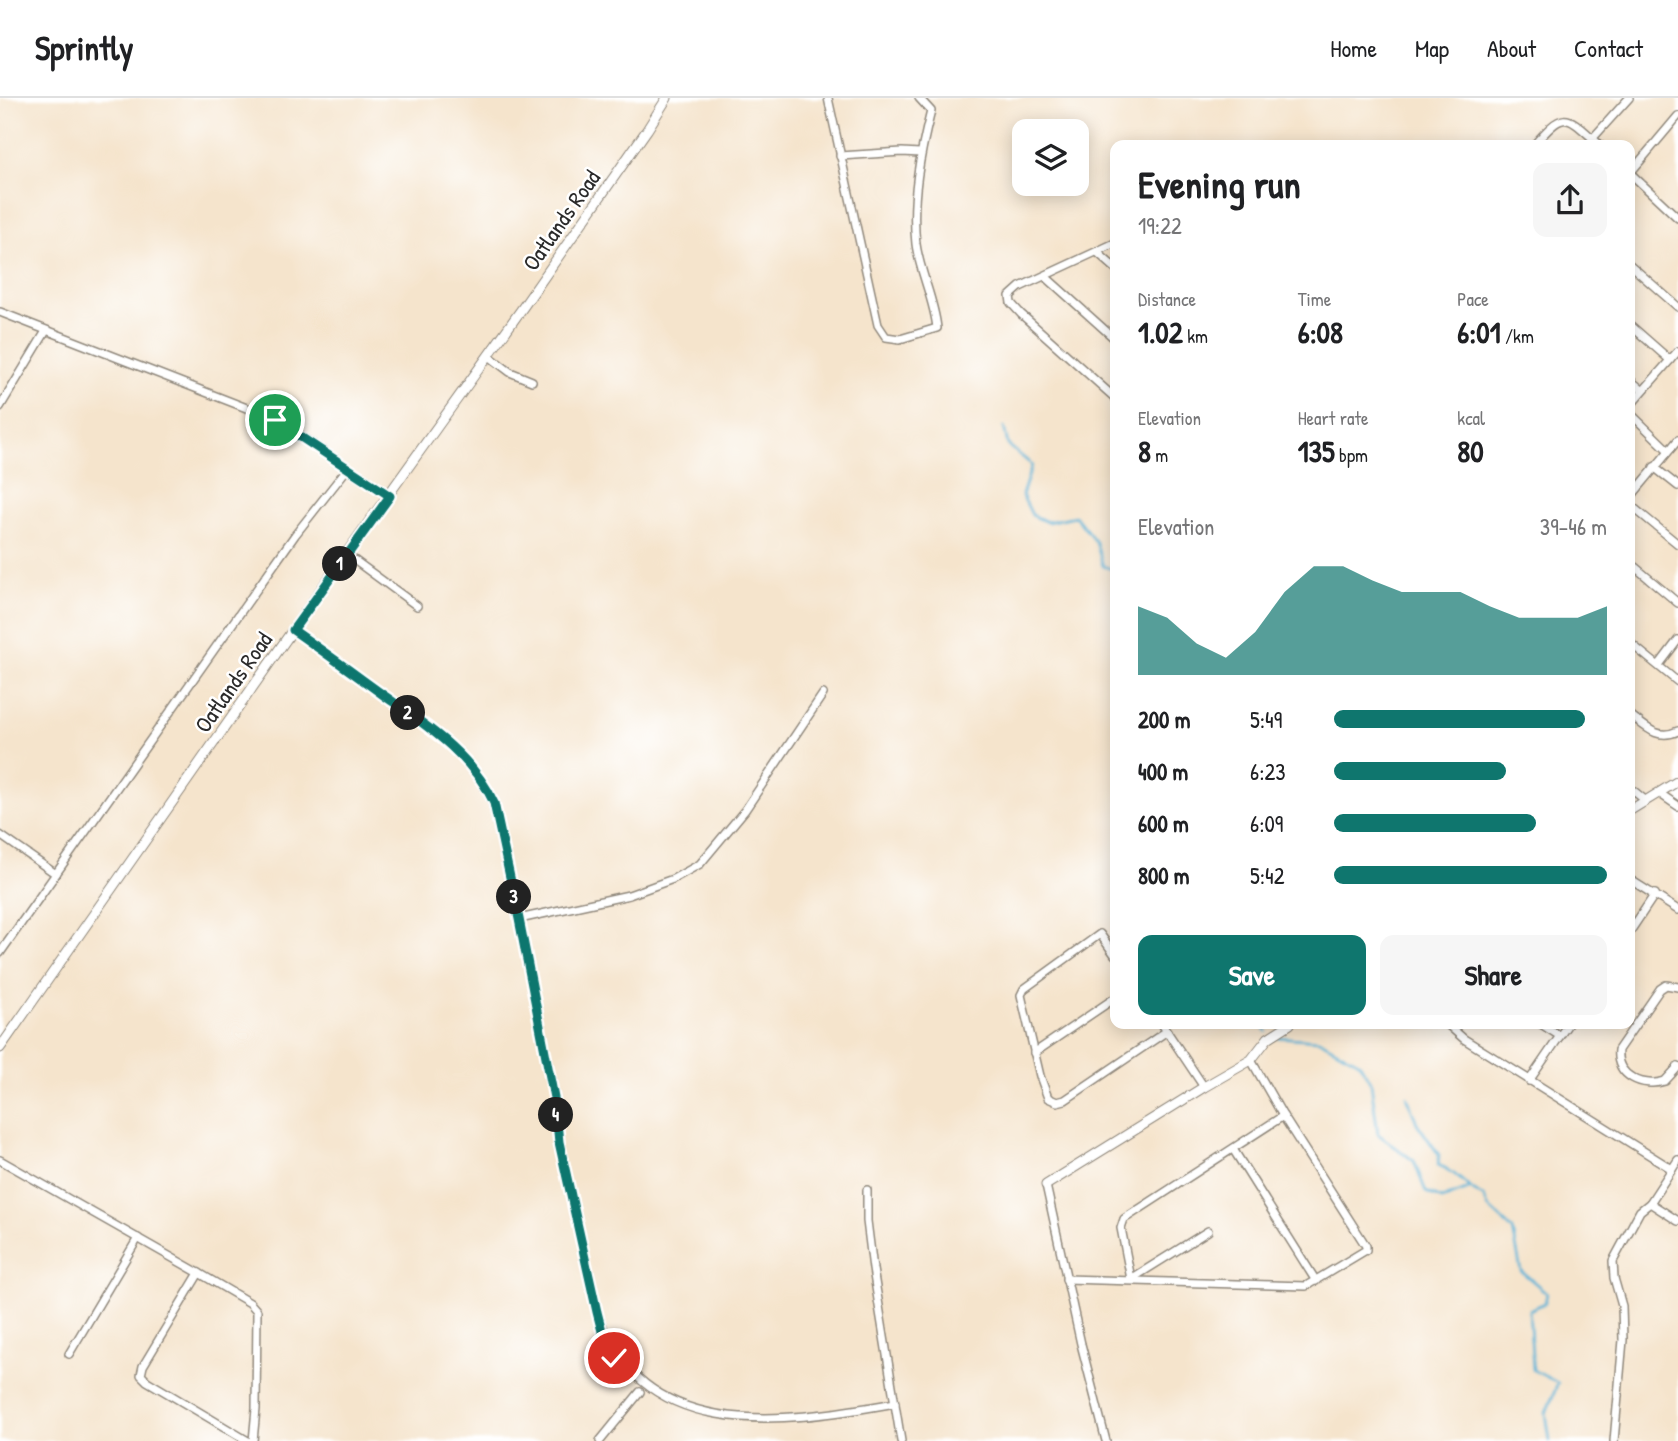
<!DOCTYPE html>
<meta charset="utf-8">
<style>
body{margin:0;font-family:"Patrick Hand",sans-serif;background:#f6f6f6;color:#202124;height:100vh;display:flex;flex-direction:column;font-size:26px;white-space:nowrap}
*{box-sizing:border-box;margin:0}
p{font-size:23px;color:#757577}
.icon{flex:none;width:38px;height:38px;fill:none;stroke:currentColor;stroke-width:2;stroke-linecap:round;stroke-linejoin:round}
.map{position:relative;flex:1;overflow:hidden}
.sheet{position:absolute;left:1110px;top:42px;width:525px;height:889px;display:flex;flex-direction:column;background:#fff;border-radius:14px;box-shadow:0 4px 18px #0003}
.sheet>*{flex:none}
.fabs{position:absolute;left:1012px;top:21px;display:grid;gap:14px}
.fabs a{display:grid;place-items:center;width:77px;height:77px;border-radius:14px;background:#fff;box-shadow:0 4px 18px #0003;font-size:35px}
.pin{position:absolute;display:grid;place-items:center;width:60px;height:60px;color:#fff;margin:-30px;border:4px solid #fff;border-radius:50%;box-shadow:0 2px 7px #0007}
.km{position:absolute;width:35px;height:35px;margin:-18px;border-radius:50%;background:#222;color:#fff;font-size:19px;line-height:35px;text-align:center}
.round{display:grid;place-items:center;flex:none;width:74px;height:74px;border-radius:14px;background:#f6f6f6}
.overview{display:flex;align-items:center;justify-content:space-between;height:119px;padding:0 28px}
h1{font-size:38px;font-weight:700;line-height:52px}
.metrics{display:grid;grid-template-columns:repeat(3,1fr);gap:10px;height:119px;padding:7px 28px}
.metrics div{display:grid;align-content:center}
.metrics b{font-size:30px;font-weight:700}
.metrics small{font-size:19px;font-weight:400}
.metrics p{font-size:19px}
.chart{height:196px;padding:14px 28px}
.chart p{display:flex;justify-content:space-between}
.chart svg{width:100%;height:126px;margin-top:7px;fill:#0f766e;opacity:.7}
.primary-button{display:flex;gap:14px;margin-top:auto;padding:14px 28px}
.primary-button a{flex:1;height:80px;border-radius:14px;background:#0f766e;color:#fff;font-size:28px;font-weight:700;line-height:80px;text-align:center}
.primary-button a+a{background:#f6f6f6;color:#202124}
ul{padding:0 28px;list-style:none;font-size:23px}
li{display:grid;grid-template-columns:112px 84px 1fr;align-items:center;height:52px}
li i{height:18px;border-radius:9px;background:#0f766e}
header{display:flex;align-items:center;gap:42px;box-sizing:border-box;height:98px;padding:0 35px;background:#fff;border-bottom:2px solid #e0e0e0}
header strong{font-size:33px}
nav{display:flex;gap:38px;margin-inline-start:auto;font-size:24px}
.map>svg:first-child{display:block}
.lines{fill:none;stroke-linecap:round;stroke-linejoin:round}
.stream{stroke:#5ab2d7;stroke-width:2.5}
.minor-casing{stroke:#90887c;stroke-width:10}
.tertiary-casing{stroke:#90887c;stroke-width:11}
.minor{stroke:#fff;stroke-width:7}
.tertiary{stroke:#fff;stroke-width:9}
.route-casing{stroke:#fff;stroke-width:14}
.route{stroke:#0f766e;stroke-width:9}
.labels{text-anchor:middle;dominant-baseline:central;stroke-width:5;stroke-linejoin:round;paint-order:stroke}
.street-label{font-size:23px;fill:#2b2b2b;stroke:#fff}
</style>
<header>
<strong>Sprintly</strong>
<nav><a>Home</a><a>Map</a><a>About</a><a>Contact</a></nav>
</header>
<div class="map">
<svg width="1678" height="1343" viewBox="0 0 1678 1343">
<rect width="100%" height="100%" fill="#fff"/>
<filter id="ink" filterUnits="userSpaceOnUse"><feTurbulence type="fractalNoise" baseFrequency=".0143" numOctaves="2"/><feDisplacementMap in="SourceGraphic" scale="14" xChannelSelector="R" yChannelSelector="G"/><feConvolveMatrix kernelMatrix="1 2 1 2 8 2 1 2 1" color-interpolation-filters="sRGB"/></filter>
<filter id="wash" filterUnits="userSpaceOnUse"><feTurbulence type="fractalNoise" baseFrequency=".00686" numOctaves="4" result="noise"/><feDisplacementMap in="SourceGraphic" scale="28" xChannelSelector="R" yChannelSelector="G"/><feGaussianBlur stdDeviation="1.57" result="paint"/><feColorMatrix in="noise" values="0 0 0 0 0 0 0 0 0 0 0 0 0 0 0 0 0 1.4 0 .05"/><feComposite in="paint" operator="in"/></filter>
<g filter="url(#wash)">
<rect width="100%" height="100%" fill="#f5e4cc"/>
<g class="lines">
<g class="stream">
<path d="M1004,329L1008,347L1032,367L1022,397L1032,417L1047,424L1075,418L1096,444L1103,468L1115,472"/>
<path d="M1262,926L1267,934"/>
<path d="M1277,939L1319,942L1359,964L1371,985L1378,1036L1414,1063L1426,1094L1442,1101L1469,1091"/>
<path d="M1407,998L1417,1025L1439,1057L1438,1067C1458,1074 1464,1089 1484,1099L1488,1109L1513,1132L1521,1173L1547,1195L1545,1205L1529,1212L1533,1272L1558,1285L1546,1315L1550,1343"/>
</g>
</g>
</g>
<g filter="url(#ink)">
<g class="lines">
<defs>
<g id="minor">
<path d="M828,0L878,227L886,239L900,241L937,230C934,201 920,175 916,146C911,101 920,56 931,13L919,0"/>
<path d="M1592,41L1629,0"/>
<path d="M1534,47C1566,10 1566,17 1600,47"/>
<path d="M840,58L902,54L920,55"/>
<path d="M1629,74L1678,120"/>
<path d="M1630,75L1678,18"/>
<path d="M1115,145L1020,189L1010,198L1011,205L1021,216L1115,300"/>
<path d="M1097,154L1115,170"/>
<path d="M1629,166L1678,209"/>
<path d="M1046,179L1115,241"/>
<path d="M0,214L262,316L287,329L390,398"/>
<path d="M1629,226L1670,262"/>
<path d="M489,258L510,274L532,283"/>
<path d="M1629,281L1642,292"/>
<path d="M0,309L46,233"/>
<path d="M1629,309L1678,253"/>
<path d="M1629,314L1668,352"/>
<path d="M1654,369L1678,388"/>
<path d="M1629,401L1678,342"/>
<path d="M1629,406L1678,446"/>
<path d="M346,456L417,508"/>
<path d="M1629,464L1678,505"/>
<path d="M293,532C323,553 353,574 382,596C424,626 472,656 493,705L519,821L555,1005L559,1044L597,1214C641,1343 774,1327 895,1305"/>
<path d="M1629,544L1678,584"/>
<path d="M1659,567L1678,542"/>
<path d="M1629,616C1645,628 1657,643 1678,633"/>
<path d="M1629,689L1646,703"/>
<path d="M1659,695L1678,708"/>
<path d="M0,737L56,776"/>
<path d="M1629,781L1678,812"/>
<path d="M519,821L629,797L673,781L700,766L745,712L823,596"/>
<path d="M1629,835L1655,796"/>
<path d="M0,855L295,437L347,371"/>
<path d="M1115,857L1100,836L1024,891L1021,897L1040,978L1048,1000L1057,1004L1065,1002L1167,933"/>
<path d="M1678,889L1666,887L1660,891L1618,952C1615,978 1643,990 1665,983L1678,969"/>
<path d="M1162,926L1204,989"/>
<path d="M1447,926L1464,941L1672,1071"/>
<path d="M1541,926L1560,938"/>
<path d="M1034,955L1115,900"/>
<path d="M1529,983L1568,926"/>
<path d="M1233,1051L1316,1183"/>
<path d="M0,1062L199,1175L250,1205L257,1213L256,1311L253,1343"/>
<path d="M1678,1062L1650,1105L1678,1123"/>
<path d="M1046,1087L1081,1246L1106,1343"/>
<path d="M867,1092V1123L873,1171L901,1343"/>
<path d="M1208,1133L1131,1181L1121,1130L1124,1121L1283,1018"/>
<path d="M199,1175L143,1268L141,1277L147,1283L248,1343"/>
<path d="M1066,1181L1306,1188L1366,1152V1148L1283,1018L1251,962"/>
<path d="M69,1256L138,1140"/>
<path d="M600,1343L640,1294"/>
<path d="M1614,1343L1623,1242L1622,1208L1614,1180L1613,1163L1640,1113L1650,1105"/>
</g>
<g id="tertiary">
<path d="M1629,713L1678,683"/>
<path d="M0,950L346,456L521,212L647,32L667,0"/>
<path d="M1046,1087L1204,989L1251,962L1268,940L1290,926"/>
</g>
</defs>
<use href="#minor" class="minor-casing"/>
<use href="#tertiary" class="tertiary-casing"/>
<use href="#minor" class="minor"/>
<use href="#tertiary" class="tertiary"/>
</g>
</g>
<g class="lines" filter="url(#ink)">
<defs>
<path id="route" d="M275,322L390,398L293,532C323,553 353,575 382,596C424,626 472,656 494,705L519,821L555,1005L559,1044L597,1214L603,1237L614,1260"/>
</defs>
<use href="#route" class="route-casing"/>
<use href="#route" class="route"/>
</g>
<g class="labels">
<g class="street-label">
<text transform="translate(561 122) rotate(-55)">Oatlands Road</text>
<text transform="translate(233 584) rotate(-55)">Oatlands Road</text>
</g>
</g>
</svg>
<div class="fabs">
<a><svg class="icon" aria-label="layers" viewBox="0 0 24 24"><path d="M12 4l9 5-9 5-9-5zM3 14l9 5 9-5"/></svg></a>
</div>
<div class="pin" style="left:275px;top:322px;background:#1e9e55"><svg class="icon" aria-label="arrive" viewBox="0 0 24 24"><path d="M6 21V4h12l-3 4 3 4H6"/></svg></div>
<div class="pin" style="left:614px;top:1260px;background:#d93025"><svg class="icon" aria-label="check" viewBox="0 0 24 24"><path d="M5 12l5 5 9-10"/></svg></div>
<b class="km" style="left:340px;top:466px">1</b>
<b class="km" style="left:408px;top:615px">2</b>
<b class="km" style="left:514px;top:799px">3</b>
<b class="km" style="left:556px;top:1017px">4</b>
<section class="sheet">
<div class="overview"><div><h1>Evening run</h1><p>19:22</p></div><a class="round"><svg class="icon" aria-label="share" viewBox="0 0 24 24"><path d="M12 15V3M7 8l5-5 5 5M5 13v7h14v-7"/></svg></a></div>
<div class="metrics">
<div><p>Distance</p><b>1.02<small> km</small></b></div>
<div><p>Time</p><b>6:08</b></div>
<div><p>Pace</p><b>6:01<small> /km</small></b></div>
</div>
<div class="metrics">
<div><p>Elevation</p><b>8<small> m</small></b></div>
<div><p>Heart rate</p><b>135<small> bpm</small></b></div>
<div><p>kcal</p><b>80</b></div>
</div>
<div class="chart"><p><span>Elevation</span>39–46 m</p>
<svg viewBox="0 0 160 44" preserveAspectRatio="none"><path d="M0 44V20L10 24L20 33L30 38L40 29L50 15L60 6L70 6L80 11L90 15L100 15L110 15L120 20L130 24L140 24L150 24L160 20V44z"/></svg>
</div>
<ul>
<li><b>200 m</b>5:49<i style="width:92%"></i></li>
<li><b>400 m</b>6:23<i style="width:63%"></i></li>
<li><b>600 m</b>6:09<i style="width:74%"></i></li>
<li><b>800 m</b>5:42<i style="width:100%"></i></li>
</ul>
<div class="primary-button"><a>Save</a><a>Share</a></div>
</section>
</div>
